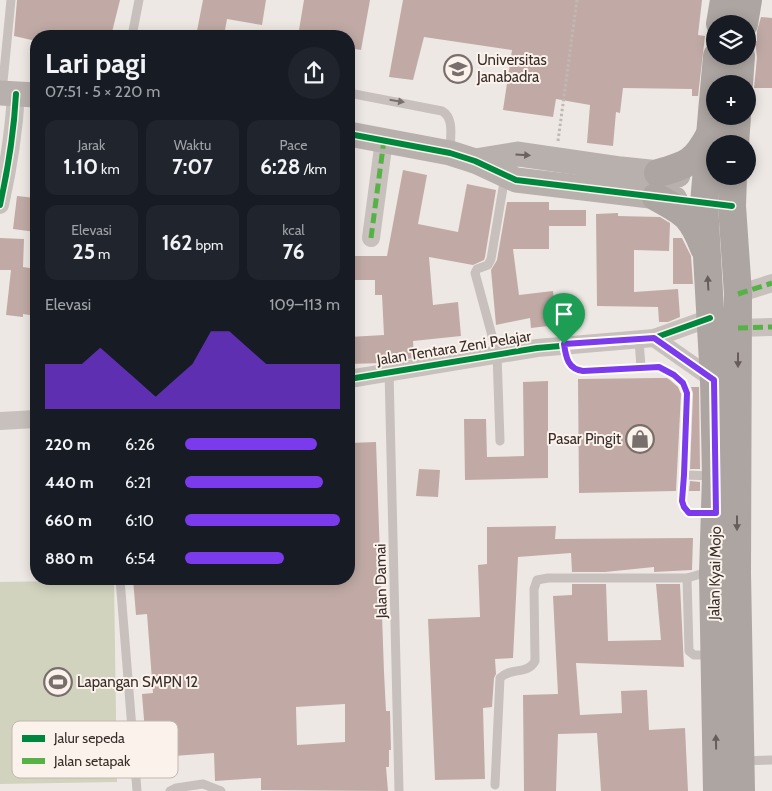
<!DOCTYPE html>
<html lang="id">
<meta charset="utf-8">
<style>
body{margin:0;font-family:Cabin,sans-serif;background:#20242c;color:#f1f3f6;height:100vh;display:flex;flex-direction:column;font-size:19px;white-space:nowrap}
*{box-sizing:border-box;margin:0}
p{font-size:16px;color:#9ea1a6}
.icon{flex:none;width:28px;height:28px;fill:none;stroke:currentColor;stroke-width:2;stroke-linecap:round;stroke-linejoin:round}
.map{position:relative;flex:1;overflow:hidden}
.sheet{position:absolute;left:30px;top:30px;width:325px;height:555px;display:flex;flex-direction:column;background:#171b24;border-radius:20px;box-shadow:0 2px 12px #0003}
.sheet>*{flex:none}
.tools{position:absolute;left:706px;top:15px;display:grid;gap:10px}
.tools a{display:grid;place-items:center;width:50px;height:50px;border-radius:50%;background:#171b24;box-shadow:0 2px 12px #0003;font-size:25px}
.pin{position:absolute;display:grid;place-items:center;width:42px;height:42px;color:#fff;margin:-51px -21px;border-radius:50% 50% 50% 0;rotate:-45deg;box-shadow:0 0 5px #0007}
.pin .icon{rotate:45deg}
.round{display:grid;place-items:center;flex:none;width:52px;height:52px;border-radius:26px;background:#20242c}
.summary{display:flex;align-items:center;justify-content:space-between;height:85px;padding:0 15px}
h1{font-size:28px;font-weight:700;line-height:38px}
.figures{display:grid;grid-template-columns:repeat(3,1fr);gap:8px;height:85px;padding:5px 15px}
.figures div{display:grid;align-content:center;border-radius:12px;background:#20242c;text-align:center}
.figures b{font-size:21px;font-weight:700}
.figures small{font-size:14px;font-weight:400}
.figures p{font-size:14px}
.chart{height:140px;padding:10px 15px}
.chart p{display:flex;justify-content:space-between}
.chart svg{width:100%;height:90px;margin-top:5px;fill:#7c3aed;opacity:.7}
ul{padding:0 15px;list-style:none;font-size:16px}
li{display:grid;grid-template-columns:80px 60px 1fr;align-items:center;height:38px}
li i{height:12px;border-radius:6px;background:#7c3aed}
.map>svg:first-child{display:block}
.green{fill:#d1d3be}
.building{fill:#c1aaa5;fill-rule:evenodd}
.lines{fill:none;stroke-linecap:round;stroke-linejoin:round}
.path{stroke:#c0b8b4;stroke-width:3;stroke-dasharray:2.5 2.5;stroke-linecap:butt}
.lane{stroke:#c7c0bc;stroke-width:9}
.street{stroke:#c7c0bc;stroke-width:18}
.secondary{stroke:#b8b0ac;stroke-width:25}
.primary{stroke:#aca5a1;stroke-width:28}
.quiet{stroke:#56b246;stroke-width:5;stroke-dasharray:10 5;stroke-linecap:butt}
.cycleway-casing{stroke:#faf2eb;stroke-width:9}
.cycleway{stroke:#00873e;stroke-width:6}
.oneway{fill:#796f6c}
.oneway2{fill:#6c615e}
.oneway3{fill:#675d5a}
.route-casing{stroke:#fff;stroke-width:10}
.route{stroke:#7c3aed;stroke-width:6}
.labels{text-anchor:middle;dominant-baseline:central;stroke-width:4;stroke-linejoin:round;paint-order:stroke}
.poi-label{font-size:15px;fill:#392d2a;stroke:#faf2eb;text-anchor:start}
.street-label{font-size:15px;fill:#392d2a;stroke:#faf2eb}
.key{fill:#faf2eb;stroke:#c0b7b1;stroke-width:1}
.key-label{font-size:14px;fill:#392d2a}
</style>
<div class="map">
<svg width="772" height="791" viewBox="0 0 772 791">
<rect width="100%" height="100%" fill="#eee8e4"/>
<path class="green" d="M114,580L117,782L0,784V582Z"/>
<g class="building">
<path d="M17,0H120L111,36H36V41L14,36Z"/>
<path d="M203,0H266L262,25L227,19L224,36H196Z"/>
<path d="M304,0H370L361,50L349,48V36H298Z"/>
<path d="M403,0H702L698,35L705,36L698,96H692V89L623,88L620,113L616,112L613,146L587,143L590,105L556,99L553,117L503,110L512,50L424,37L413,80L389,77Z"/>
<path d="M761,17L772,18V88H754L757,57L755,41H757V31Z"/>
<path d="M403,170L427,175L418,224L458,232L467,184L496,190L485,257L484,260L473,265L429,257L433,305L458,302L461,336L413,341L414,358L383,363L349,364V337L384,335L382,295H375V280H349V256H387Z"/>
<path d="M17,196L36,198V232L13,229Z"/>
<path d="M507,202H549V210H586V226H549V249H513L519,295L553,291L557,325L531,328L530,318L496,325L491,270L497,260Z"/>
<path d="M618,213V216L660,217L670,223L669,251L634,250V292L678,289L680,317L668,322H659L658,307L597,306L596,214Z"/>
<path d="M0,238L24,239L23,267L36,269V316L23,314V317L6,315L11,270H0Z"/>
<path d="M673,238H682L691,256L693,284H673Z"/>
<path d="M658,378H667L670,380L678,387L681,394L676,491L579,493L578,379Z"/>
<path d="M548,381V478L465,480L464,419H486L487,457L524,456L523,382Z"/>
<path d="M691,387H699L700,469H690L693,393Z"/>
<path d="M376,442L384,672L386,711H390L391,750H389V767H386L388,791L261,790V778L215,781L214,753L147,758L142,694L153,693L147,614L136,615L133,579H349V443ZM345,704V742L297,745L296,707Z"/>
<path d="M419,469L440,470L438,497L416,496Z"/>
<path d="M690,481L700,482V491H689Z"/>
<path d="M556,526L555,539L693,538L692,570L654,572V567L605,572H572L571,553L518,557L513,658L495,659L496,674L494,678L492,707L483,708L485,779L435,780L428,619L480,617L478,565L487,564V527Z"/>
<path d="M572,584H606L608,641L661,640L656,584H680L684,667L576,663L580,715L622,713L621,691L647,690L649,730L685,728L688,791H601L597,733L558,734L556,791H524L523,695L558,694L553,596L572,595Z"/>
</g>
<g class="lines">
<path class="path" d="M558,141L577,0"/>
<g class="lane">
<path d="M132,36L139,0"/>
<path d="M2,92L11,0"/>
<path d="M349,93L442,111C455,118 450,139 450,152"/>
<path d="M639,339L641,368"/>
<path d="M564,345C566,358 568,369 583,371L659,367L674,375L683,383L687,393L684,475L682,501L684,507L689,513H713"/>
<path d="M389,371L399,791"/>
<path d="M500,441L497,354L475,273L477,269L488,265L491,259L505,176"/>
<path d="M684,475L714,476"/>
<path d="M687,578L689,651L694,655H712"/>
<path d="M120,579L137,791"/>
<path d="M742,761L772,760"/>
<path d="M495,785L500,678C510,667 528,675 535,661L534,589L537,580L548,578H687L701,574H710"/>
<path d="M170,791L176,788L203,784L221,791"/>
</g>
<g class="street">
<path d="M0,205C8,169 14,131 16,94"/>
<path d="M371,238L384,140"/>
<path d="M738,294L772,283"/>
<path d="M738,328L772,327"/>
<path d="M654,338L714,380"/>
<path d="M349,379L537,348L654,338L710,318"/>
<path d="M0,421L36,419"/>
</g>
<g class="secondary">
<path d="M0,93L36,95"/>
<path d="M349,134L450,153L475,161L516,180L675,199"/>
<path d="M475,161L518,154L621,169L678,175"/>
</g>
<g class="primary">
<path d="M720,24L724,0"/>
<path d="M744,24L748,0"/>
<path d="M717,56L704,203L714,380L716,476L713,574L717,791"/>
<path d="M739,84L741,56"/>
<path d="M735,144L737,116"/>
<path d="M658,173C688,165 695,162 710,134"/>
<path d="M733,176L732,206L738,294L737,573L741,791"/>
<path d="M656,197C685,213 691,215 704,248"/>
</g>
<g class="quiet">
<path d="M371,238L384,140"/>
<path d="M738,294L772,283"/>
<path d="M738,328L772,327"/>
</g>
<defs>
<g id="cycleway">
<path d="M349,134L450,153L475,161L516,180L732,206"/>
<path d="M0,205C8,169 14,131 16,94"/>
<path d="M349,379L537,348L654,338L710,318"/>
</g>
</defs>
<use href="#cycleway" class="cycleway-casing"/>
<use href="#cycleway" class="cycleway"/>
</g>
<defs><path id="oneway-solid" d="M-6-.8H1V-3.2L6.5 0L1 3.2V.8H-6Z" transform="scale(1.25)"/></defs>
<use class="oneway" href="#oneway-solid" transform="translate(397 101) rotate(9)"/>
<use class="oneway2" href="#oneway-solid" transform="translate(523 155) rotate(4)"/>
<g class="oneway3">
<use href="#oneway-solid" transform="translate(708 283) rotate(-93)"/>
<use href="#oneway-solid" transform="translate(738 360) rotate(90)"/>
<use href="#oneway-solid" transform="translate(737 523) rotate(90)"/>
<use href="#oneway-solid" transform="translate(716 742) rotate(-91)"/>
</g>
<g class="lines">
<defs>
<path id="route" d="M654,338L714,380L716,513H689L684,507L682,501L684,475L687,393L683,383L674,375L659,367L583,371C568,369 566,358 564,344Z"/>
</defs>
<use href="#route" class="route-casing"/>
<use href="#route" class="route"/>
</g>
<defs>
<symbol id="university-ring" viewBox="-11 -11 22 22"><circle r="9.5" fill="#faf2eb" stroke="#786e6b" stroke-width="1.5"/><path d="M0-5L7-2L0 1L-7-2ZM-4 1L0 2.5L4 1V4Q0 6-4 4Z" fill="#786e6b"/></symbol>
<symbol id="shop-ring" viewBox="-11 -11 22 22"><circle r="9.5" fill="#faf2eb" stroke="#786e6b" stroke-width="1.5"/><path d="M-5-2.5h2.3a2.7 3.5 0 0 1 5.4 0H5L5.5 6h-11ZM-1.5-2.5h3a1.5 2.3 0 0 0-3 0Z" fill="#786e6b"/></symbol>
<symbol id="stadium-ring" viewBox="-11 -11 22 22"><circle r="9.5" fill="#faf2eb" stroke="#786e6b" stroke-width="1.5"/><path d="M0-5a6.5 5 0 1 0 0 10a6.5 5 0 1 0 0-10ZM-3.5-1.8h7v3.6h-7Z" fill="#786e6b"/></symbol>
</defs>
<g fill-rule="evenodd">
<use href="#university-ring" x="442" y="53" width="32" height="32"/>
<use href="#shop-ring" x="624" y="423" width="32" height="32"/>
<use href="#stadium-ring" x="42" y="666" width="32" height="32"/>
</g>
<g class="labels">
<g class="poi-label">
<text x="477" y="60">Universitas<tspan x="477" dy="17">Janabadra</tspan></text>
<text x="621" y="439" text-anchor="end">Pasar Pingit</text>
<text x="77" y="682">Lapangan SMPN 12</text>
</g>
<g class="street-label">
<text transform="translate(454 348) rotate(-9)">Jalan Tentara Zeni Pelajar</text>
<text transform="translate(715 573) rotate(-89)">Jalan Kyai Mojo</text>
<text transform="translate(381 581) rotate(-91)">Jalan Damai</text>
</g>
</g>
<rect x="12" y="721" width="166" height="57" rx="8" class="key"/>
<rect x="22" y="735" width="23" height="7" fill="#00873e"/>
<rect x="22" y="758" width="23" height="6" fill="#56b246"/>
<g class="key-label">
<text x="54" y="743">Jalur sepeda</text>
<text x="54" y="766">Jalan setapak</text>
</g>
</svg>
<div class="tools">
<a><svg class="icon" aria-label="layers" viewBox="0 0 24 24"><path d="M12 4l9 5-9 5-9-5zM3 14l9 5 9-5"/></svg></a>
<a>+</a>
<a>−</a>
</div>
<div class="pin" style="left:564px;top:344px;background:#1e9e55"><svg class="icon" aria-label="arrive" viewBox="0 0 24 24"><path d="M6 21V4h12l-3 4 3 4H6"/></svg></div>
<section class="sheet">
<div class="summary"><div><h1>Lari pagi</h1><p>07:51 · 5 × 220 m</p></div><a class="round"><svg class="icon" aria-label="share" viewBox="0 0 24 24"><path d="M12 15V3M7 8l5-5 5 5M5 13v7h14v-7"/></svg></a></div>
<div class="figures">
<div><p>Jarak</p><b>1.10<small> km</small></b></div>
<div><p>Waktu</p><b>7:07</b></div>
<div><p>Pace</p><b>6:28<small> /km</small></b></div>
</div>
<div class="figures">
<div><p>Elevasi</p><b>25<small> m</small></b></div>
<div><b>162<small> bpm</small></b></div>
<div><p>kcal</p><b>76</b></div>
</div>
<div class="chart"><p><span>Elevasi</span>109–113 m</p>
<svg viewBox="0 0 160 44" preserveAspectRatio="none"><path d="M0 44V22L10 22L20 22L30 14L40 22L50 30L60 38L70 30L80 22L90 6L100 6L110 14L120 22L130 22L140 22L150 22L160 22V44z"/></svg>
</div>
<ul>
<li><b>220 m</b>6:26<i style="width:85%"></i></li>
<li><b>440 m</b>6:21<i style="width:89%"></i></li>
<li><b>660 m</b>6:10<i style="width:100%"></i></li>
<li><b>880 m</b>6:54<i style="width:64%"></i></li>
</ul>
</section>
</div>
